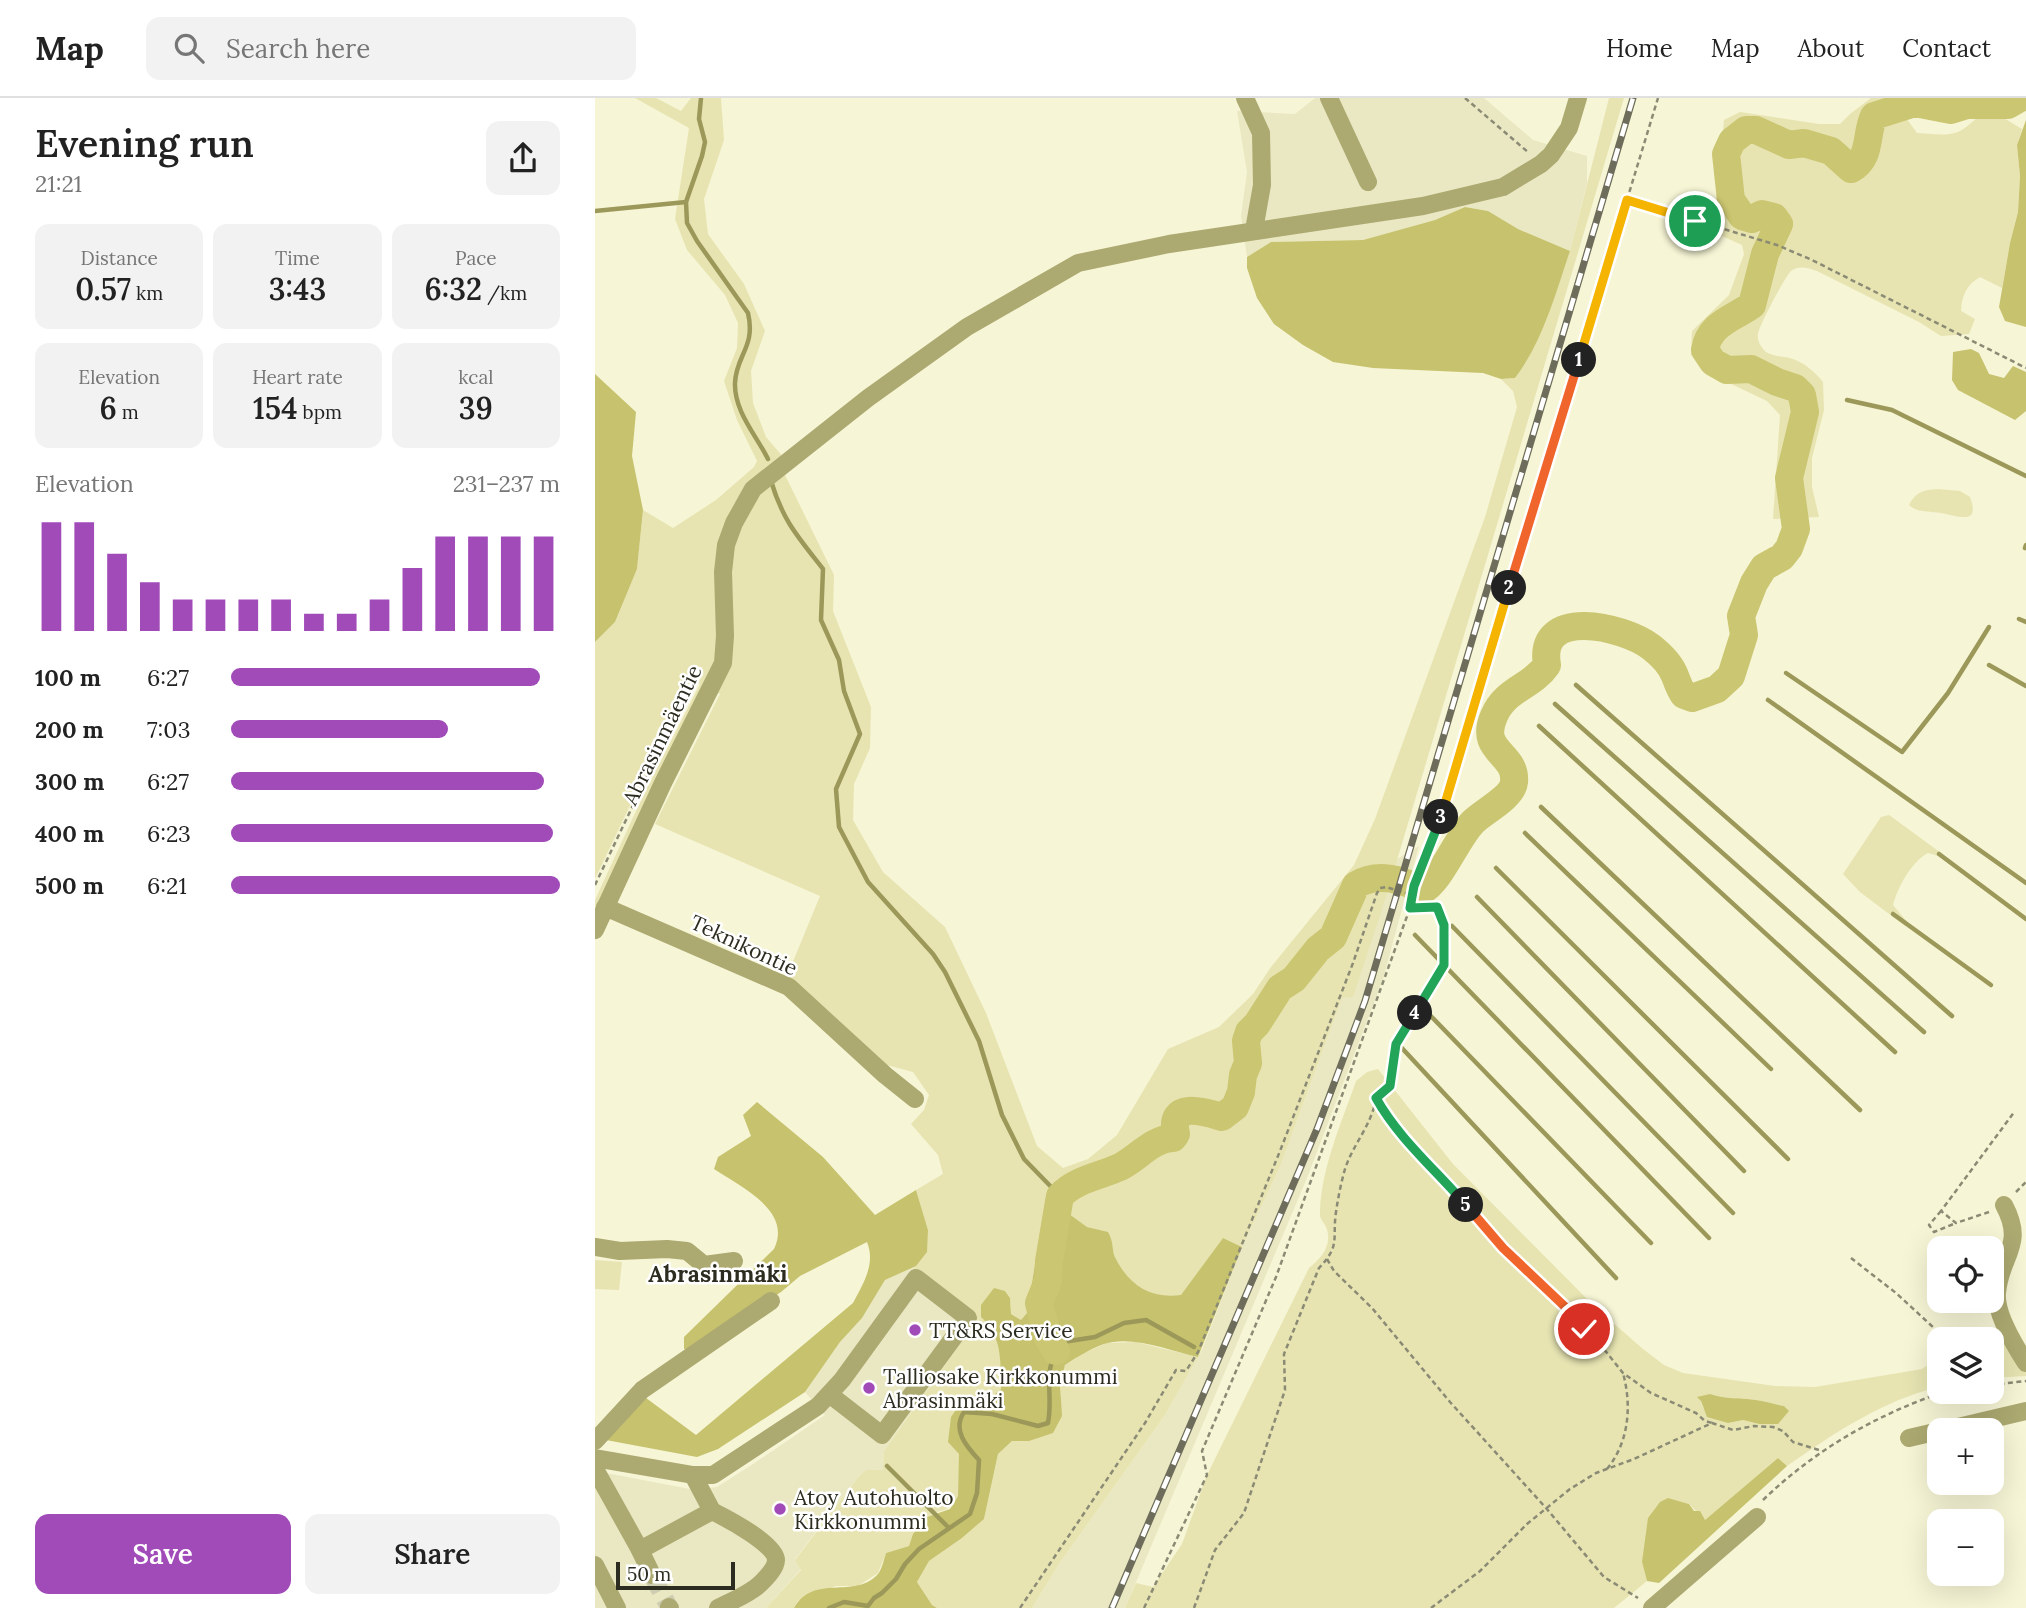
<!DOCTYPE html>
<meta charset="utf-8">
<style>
body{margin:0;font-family:Lora,serif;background:#f2f2f2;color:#222;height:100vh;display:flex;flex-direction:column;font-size:26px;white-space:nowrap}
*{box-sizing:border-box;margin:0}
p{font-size:23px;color:#767676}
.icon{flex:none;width:38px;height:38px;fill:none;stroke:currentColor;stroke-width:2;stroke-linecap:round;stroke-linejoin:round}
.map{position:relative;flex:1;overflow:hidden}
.details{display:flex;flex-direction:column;background:#fff;width:595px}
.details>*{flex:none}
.controls{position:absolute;left:1332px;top:1138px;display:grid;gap:14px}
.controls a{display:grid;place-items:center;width:77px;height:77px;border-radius:14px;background:#fff;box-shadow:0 7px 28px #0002;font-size:35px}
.scale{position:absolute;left:21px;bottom:18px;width:119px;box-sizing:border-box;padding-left:7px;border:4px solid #2c2c20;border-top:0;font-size:19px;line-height:24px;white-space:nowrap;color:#2c2c20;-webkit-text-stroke:5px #fff;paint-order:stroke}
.pin{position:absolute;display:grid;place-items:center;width:60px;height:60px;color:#fff;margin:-30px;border:4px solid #fff;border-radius:50%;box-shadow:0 2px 7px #0007}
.km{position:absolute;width:35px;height:35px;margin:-18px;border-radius:50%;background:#222;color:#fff;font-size:19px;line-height:35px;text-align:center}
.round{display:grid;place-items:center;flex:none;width:74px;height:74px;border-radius:14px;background:#f2f2f2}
.summary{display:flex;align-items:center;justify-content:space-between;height:119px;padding:0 35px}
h1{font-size:38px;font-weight:600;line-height:52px}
.metrics{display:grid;grid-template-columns:repeat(3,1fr);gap:10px;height:119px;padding:7px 35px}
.metrics div{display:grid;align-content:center;border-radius:14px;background:#f2f2f2;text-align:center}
.metrics b{font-size:30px;font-weight:600}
.metrics small{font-size:19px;font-weight:400}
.metrics p{font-size:19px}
.chart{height:196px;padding:14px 35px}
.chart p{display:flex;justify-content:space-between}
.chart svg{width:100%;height:126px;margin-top:7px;stroke:#a14bb9;stroke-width:6}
.primary-button{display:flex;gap:14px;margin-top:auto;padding:14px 35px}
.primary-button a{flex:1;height:80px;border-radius:14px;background:#a14bb9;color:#fff;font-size:28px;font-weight:600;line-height:80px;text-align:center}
.primary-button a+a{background:#f2f2f2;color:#222}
ul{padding:0 35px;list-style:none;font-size:23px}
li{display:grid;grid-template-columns:112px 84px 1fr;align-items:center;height:52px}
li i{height:18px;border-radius:9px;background:#a14bb9}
header{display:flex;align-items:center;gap:42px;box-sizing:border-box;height:98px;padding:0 35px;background:#fff;border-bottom:2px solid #e0e0e0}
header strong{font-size:33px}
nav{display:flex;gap:38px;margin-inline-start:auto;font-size:24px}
.search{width:490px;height:63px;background:#f2f2f2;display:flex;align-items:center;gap:18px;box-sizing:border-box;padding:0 24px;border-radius:14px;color:#767676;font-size:26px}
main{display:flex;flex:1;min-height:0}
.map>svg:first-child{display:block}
.built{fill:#eae8c2}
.green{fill:#e7e4b2;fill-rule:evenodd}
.forest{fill:#c7c26e}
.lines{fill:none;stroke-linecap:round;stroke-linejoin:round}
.stream{stroke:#9b9859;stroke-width:4.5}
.river{stroke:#cbc671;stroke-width:28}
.minor-tunnel{stroke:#cecdb1;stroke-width:18;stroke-dasharray:18 9;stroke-linecap:butt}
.path{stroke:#8b8b75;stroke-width:2.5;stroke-dasharray:5 3.5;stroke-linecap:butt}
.minor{stroke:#aca971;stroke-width:18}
.rail-casing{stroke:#6e6d5b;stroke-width:7}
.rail{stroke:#fff;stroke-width:4.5;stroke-dasharray:13;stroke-linecap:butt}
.split-1-casing{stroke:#fff;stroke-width:14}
.split-2-casing{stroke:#fff;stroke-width:14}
.split-3-casing{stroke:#fff;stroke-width:14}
.split-4-casing{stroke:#fff;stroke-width:14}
.split-5-casing{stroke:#fff;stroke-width:14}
.split-6-casing{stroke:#fff;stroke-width:14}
.split-1{stroke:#f5b400;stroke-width:9}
.split-2{stroke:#f0652b;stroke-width:9}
.split-3{stroke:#f5b400;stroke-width:9}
.split-4{stroke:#22a559;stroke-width:9}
.split-5{stroke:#22a559;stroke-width:9}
.split-6{stroke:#f0652b;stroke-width:9}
.poi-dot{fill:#a14bb9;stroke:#fff;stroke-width:2.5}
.labels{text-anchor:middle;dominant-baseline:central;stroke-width:5;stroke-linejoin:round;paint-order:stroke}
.street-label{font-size:21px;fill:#2c2c20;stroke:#fff}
.poi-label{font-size:21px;fill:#2c2c20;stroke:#fff;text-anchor:start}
.neighbourhood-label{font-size:23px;font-weight:bold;fill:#2c2c20;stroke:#fff}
</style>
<header>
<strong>Map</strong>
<div class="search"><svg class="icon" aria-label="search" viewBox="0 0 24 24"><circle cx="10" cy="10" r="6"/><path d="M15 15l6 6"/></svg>Search here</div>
<nav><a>Home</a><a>Map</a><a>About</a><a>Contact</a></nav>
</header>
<main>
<section class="details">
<div class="summary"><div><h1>Evening run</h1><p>21:21</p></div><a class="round"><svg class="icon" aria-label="share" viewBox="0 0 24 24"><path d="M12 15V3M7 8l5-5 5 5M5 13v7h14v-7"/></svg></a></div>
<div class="metrics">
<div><p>Distance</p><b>0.57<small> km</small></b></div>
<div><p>Time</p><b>3:43</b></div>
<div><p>Pace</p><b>6:32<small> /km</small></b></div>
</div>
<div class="metrics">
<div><p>Elevation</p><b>6<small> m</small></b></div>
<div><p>Heart rate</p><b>154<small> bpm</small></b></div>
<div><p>kcal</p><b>39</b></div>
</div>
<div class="chart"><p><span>Elevation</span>231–237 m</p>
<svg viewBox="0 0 160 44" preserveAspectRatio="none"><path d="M5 44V6M15 44V6M25 44V17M35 44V27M45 44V33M55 44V33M65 44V33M75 44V33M85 44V38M95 44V38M105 44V33M115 44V22M125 44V11M135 44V11M145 44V11M155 44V11"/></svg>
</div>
<ul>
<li><b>100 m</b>6:27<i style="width:94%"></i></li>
<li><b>200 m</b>7:03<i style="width:66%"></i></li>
<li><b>300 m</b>6:27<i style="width:95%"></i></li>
<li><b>400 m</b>6:23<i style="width:98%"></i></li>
<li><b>500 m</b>6:21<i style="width:100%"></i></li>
</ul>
<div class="primary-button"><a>Save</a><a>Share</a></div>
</section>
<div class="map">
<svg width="1431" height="1510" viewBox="0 0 1431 1510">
<rect width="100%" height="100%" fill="#f6f5d5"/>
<g class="built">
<path d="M720,0H889L938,42L992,58V85L975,153L923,131L893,113L870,109L840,122L768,142L676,144L652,159L646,118L652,74L642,13L700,16Z"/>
<path d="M824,748L788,881L712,1080L530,1510H437L464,1466L570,1317L607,1252L647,1149L685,1069L747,900L792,796L802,761Z"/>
<path d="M318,1169L382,1222L289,1353L288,1372H271L265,1377L200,1461L206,1471L171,1510H0V1377L11,1375L100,1392L122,1389L158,1366L230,1317L210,1294L245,1244L267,1220L290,1182Z"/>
</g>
<g class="green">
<path d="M40,0H61L86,13L96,0H126L129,42L109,101L113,136L149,186L170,233L156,273L158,305L171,339L189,360L168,389L190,377L239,477L238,513L276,609L275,650L259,686L258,722L288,774L350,829L391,915L442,1048L468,1070L493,1061L522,1037L573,951L624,929L658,896L676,869L759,767L780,721L890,419L922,309L918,293L906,281L920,280L950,226L975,153L1014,0H1029L792,796L758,899L747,900L685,1069L647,1149L628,1140L586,1198C555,1201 536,1189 521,1161C516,1153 520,1146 513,1135L492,1129L451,1099L432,1215L426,1222L416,1216L415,1200L410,1193L398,1230L406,1261V1291L394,1301L368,1302L363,1398C349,1419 347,1408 332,1420C323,1426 318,1438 314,1448L291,1455L283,1475L263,1488H241L203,1503L199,1510H171L206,1472L200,1462L265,1377L271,1372H288L289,1353L382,1222L318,1169L321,1168L333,1132L321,1092L348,1076L343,1057L316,1026L329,1012L334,997L318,974L288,966L192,878L225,798L60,726L125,596L111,589L0,813V802L46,702L105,586L99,582L92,588L0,781V544L20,524L42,471L48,412L78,430L121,402L159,369L162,363L142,322L129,283L142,250L143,225L130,197L92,152L80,121L94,30Z"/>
<path d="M1276,0H1353L1340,3L1314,2L1309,17L1322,35C1364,38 1362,39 1392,10L1427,31L1422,47L1425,78L1423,114L1415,145L1407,190L1385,179C1371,187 1367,198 1366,213L1380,221L1374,236L1346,238L1324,224L1222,173C1213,170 1204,167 1196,173C1191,177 1164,228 1163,236C1162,241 1164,246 1168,251C1174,259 1189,258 1198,261C1211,266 1220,274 1228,284L1229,312L1217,360V389L1224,419L1178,421L1185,317L1172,303L1115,276L1096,257L1097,233L1134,197L1149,156L1147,147L1118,134L1129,22L1145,14L1224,26H1245L1255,16Z"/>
<path d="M1343,391L1365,393L1375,399C1386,428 1363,418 1346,415C1335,413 1322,415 1314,407C1321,394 1328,392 1343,391Z"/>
<path d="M1294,717L1346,755L1343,758L1333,755C1316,764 1303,789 1298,807L1313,825L1310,828L1265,794L1248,776L1286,719Z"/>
<path d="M783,971L858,1066L1001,1210L1048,1251L1069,1267L1088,1275L1180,1288L1220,1289L1327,1271C1337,1264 1343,1259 1343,1246L1344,1289C1288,1302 1238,1336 1192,1368L1183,1360L1110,1422L1094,1406L1073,1400L1047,1464L1052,1483L1019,1510H530L541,1485L558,1489L587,1446L612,1377L714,1170C727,1160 738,1146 731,1129C728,1123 724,1120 725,1114C726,1070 747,1024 761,983L772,974ZM1115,1296C1133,1302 1143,1299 1161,1302C1170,1303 1179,1306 1189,1308L1164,1326L1148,1322L1133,1325L1108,1310L1106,1303Z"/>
<path d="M0,1162L27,1164L24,1192L0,1191Z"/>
<path d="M1407,1236L1431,1271V1278L1397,1280V1242Z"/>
<path d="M541,1244L603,1259L570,1317L464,1466L437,1510H342L337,1507L322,1484L334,1463L367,1440L389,1421L403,1356L417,1343H434L466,1298L465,1286L470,1267L489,1255L512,1245Z"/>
</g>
<g class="forest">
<path d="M1431,22V229L1410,223L1404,209L1415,145L1423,114L1425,78L1422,47Z"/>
<path d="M870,109L893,113L923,131L975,153C960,197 948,243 920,280L906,281L888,275L778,270L738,264L708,247L679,226L662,200L652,170V159L676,144L768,142L840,122Z"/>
<path d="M1376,251L1384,255L1394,276L1409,280L1418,268L1431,274V313L1420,322L1363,292L1357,282L1358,254Z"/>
<path d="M0,276L41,314L37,358L48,412L42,471L20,524L0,544Z"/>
<path d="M162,1004L228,1059L280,1117L321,1092L333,1132L332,1154L321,1168L290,1182L267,1220L245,1244L210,1294L123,1351L102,1359L11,1342L47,1297L101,1337L258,1205C268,1186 281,1166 272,1144L205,1178L186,1194L100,1251H89V1239L179,1151C198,1112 144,1088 119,1071L123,1059L156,1038L148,1017Z"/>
<path d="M451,1099L492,1129L513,1134C520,1146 516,1153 521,1161C535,1188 556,1201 586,1197L628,1140L647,1149L603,1259C575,1253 538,1237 509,1246C495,1251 482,1259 470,1267L465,1286L467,1318L458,1335L434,1343H417L403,1356L389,1421L367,1440L334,1463L322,1484L337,1507L342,1510H199C219,1475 260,1502 283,1476C287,1471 289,1461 291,1455L314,1448L318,1436L332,1419L355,1411L363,1398L364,1356L353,1344L356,1319L368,1302L394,1301L406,1291C406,1264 407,1238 386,1219V1207L399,1190L410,1193L415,1200L416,1216L426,1222L432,1215Z"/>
<path d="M1115,1296C1133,1302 1143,1299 1161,1302C1170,1303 1179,1306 1189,1308L1194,1313L1183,1326H1164L1148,1322L1133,1325L1112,1319L1106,1303L1102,1299Z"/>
<path d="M1183,1360L1192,1368L1064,1485L1052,1483L1047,1464L1053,1420L1065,1404L1073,1400L1094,1406L1099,1413H1105L1110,1422Z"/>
</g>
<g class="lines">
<g class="stream">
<path d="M106,0L104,21L110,44L107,58L91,104L92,125L102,143L153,215C161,249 141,257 140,285C139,313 161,337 173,361"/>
<path d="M0,113L91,104"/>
<path d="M1252,302L1297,312L1431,378"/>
<path d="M176,383C188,423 203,439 228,471L226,522L244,562L249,593L265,636L241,691L244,729L273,784L338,856L350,874L384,943L407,1017L429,1061L465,1098"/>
<path d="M1430,450L1431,447"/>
<path d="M1424,521L1431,524"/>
<path d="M1394,567L1431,588"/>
<path d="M1191,575L1307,654L1353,595L1394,529"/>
<path d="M981,587L1357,918"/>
<path d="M1173,602L1431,785"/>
<path d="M960,606L1329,934"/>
<path d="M944,628L1300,954"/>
<path d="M946,709L1265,1012"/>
<path d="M930,735L1176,971"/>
<path d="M1344,756L1431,821"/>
<path d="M901,770L1193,1061"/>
<path d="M882,799L1149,1073"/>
<path d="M1298,816L1396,887"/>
<path d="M857,828L1138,1115"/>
<path d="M820,837L1114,1140"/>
<path d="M830,912L1056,1145"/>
<path d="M805,948L1021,1180"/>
<path d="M292,1368L353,1429"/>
<path d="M234,1510L249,1504L273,1508L279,1500L287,1495L301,1481L310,1466L324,1451L375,1416L382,1395L384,1362C371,1348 357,1332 369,1314L397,1316L443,1328L453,1325C459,1293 445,1272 468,1244L500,1239L529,1225L551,1222L599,1249"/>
</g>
<path class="river" d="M461,1253L452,1238L444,1205L453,1183L454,1163L465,1098C481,1081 505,1078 525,1069C543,1060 557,1041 578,1040L581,1036C573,1002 610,1014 627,1019L640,1009L646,994L648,977L653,965L651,943L654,934L662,926L685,890L699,881L723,851L738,839L761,787C783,774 805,781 828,792C845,784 862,740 878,724C888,714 918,699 919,684C922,655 883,654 899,618C910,591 937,589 952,567C942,508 1028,528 1056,549C1065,556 1076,567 1080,578C1083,585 1084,590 1089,597L1097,600L1122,591L1136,578L1149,537L1146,518L1159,485L1169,469L1187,459L1194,450L1201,431L1194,380L1210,314L1207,297L1200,290L1182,284L1156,271L1132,272L1118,264L1110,252C1114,226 1137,221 1157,207L1170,156L1184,126L1179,119L1167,116L1157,121L1147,118L1136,102L1131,56L1137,43L1151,32H1161L1194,47L1209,45L1236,53L1256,71C1277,60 1270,36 1279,18L1320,5L1356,12L1372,7H1413L1425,0"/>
<path class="minor-tunnel" d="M57,1477L74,1509"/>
<g class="path">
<path d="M870,0L934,55"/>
<path d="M1032,102L1182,147L1217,162L1431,270"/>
<path d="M0,787L71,638"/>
<path d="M782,1001L790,1017L829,1064L854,1088L908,1150L984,1222L989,1231L1000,1240L1028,1275L1056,1295L1101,1315L1110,1323L1117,1325"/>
<path d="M1421,1094L1431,1084"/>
<path d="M1346,1113L1334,1127L1339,1134L1361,1125"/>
<path d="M1394,1114L1361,1125L1346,1113L1420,1013"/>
<path d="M1256,1160L1301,1195L1351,1241"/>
<path d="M732,1161L739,1173L777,1210L855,1304L951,1410L1009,1479L1043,1500"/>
<path d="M1396,1259L1404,1261L1407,1259"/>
<path d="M1396,1287L1431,1283"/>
<path d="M1012,1371C1034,1344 1037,1308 1028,1275"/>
<path d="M1168,1402C1221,1351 1281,1317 1351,1293"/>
<path d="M425,1510L550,1325L581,1272L591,1273L603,1254L685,1053L758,865L782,795L785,790L791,789L817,797"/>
<path d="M549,1510L612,1377L607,1353L681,1179L815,810"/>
<path d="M599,1510L620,1452L649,1415L690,1292L689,1256L724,1170C746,1147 737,1141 741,1114C743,1100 746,1085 750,1071C758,1046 777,1027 781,1000L795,988L801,946L849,867V827L842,809L815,810C820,785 831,763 840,738C853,698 863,657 875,617L1063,0"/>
<path d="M836,1510L885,1473L932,1426L975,1391L1001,1375L1039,1361L1117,1325L1138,1332L1159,1328L1178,1329L1188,1333L1198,1344L1227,1353"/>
</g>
<g class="minor">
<path d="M650,0L666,35L667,87L659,132"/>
<path d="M734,0L773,84"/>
<path d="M10,809L194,889L290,977L320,1001"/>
<path d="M0,832L68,685L128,565L130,538L128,474L131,447L139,425L158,391L273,300L372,229L483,165L574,146L828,108L908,89L946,66L956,57L974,30L983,0"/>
<path d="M1409,1107C1431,1148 1405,1157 1402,1195C1400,1215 1420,1248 1431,1265"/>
<path d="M0,1149L25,1153L72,1151L92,1153L109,1167L139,1163"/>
<path d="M1350,1332L1431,1313"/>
<path d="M1314,1340L1344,1333"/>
<path d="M0,1343L47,1292L176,1203"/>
<path d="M0,1360L98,1377H118L223,1308L247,1282L321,1180L373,1220L287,1337L234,1296"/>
<path d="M0,1371L45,1452L117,1413L98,1377"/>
<path d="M117,1413C131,1420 181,1446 181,1462C181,1470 171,1480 166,1485C155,1496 136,1503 123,1510"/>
<path d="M45,1452L57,1477"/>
<path d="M0,1467L22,1510"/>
<path d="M74,1509L75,1510"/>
<path d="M1057,1510L1162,1419"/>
</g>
<defs>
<path id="rail" d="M517,1510L722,1031L770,903L1038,0"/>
</defs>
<use href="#rail" class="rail-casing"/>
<use href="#rail" class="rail"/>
</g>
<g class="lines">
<defs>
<path id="split-1" d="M984,262L1032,102L1100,123"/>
<path id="split-2" d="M914,490L984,262"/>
<path id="split-3" d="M846,719L914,490"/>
<path id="split-4" d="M820,915L849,867V827L842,809L815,810L819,788L846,719"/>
<path id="split-5" d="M820,915L801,946L795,988L781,1000C804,1041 840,1071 871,1107"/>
<path id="split-6" d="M871,1107L908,1150L984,1222L989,1231"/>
</defs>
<use href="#split-1" class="split-1-casing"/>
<use href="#split-2" class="split-2-casing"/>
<use href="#split-3" class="split-3-casing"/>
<use href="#split-4" class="split-4-casing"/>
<use href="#split-5" class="split-5-casing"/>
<use href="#split-6" class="split-6-casing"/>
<use href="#split-1" class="split-1"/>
<use href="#split-2" class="split-2"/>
<use href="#split-3" class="split-3"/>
<use href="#split-4" class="split-4"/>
<use href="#split-5" class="split-5"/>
<use href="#split-6" class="split-6"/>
</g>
<g class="poi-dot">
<circle cx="320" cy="1232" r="7"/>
<circle cx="274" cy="1290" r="7"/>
<circle cx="185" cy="1411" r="7"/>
</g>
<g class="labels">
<g class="street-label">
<text transform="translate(67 637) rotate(-64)">Abrasinmäentie</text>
<text transform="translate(149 847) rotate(25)">Teknikontie</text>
</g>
<g class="poi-label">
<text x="334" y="1232">TT&amp;RS Service</text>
<text x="288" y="1278">Talliosake Kirkkonummi<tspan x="288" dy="24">Abrasinmäki</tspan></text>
<text x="199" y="1399">Atoy Autohuolto<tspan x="199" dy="24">Kirkkonummi</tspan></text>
</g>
<g class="neighbourhood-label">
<text x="123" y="1175">Abrasinmäki</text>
</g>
</g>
</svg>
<div class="controls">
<a><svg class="icon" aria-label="locate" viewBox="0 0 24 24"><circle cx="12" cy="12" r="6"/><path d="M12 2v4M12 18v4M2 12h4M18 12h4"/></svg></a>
<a><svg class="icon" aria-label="layers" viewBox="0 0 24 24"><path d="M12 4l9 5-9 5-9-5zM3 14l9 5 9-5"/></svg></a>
<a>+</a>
<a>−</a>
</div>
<div class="scale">50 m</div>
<div class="pin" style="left:1100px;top:123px;background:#1e9e55"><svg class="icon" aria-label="arrive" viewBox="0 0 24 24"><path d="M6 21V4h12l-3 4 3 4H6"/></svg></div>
<div class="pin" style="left:989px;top:1231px;background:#d93025"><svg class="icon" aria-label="check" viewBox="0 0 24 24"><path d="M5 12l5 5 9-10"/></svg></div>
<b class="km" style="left:984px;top:262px">1</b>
<b class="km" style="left:914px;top:490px">2</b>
<b class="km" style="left:846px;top:719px">3</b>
<b class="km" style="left:820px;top:915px">4</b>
<b class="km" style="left:871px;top:1107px">5</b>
</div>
</main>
